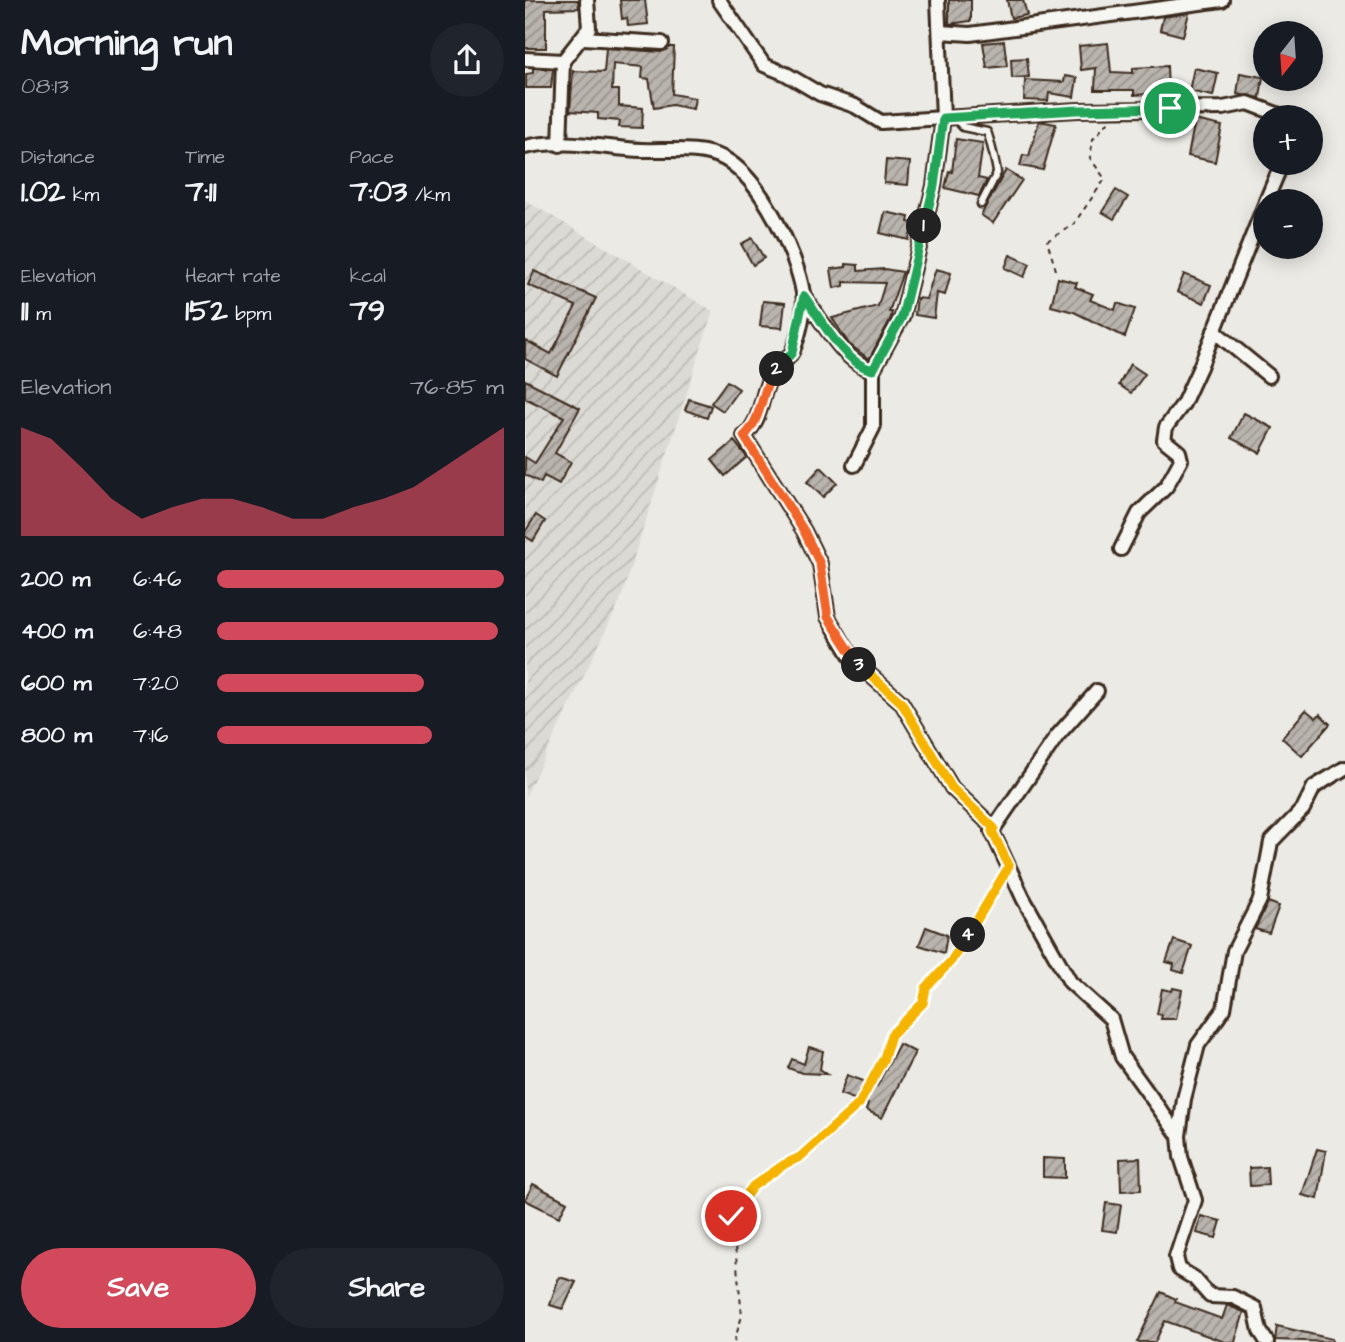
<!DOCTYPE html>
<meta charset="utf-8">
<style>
body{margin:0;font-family:"Architects Daughter",sans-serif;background:#20242c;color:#f1f3f6;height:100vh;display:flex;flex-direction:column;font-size:26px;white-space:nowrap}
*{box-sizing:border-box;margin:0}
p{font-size:23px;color:#9ea1a6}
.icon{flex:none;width:38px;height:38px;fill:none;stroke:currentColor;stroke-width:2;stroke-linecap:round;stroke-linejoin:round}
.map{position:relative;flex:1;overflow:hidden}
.sheet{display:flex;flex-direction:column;background:#171b24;width:525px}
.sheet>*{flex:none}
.needle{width:46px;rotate:197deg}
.buttons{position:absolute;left:728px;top:21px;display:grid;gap:14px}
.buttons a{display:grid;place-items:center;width:70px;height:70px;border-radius:50%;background:#171b24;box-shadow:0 4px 18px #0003;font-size:35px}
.pin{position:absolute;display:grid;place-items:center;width:60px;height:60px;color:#fff;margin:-30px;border:4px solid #fff;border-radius:50%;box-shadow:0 2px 7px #0007}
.km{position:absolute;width:35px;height:35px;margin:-18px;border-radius:50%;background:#222;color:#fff;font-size:19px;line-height:35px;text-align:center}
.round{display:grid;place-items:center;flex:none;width:74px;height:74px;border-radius:37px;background:#20242c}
.headline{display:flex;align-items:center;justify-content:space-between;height:119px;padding:0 21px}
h1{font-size:38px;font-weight:700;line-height:52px}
.metrics{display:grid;grid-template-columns:repeat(3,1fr);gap:10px;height:119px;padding:7px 21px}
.metrics div{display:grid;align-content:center}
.metrics b{font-size:30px;font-weight:700}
.metrics small{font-size:19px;font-weight:400}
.metrics p{font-size:19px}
.chart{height:196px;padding:14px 21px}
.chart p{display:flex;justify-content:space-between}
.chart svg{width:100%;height:126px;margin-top:7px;fill:#d1495b;opacity:.7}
.primary-button{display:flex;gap:14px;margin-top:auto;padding:14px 21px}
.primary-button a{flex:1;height:80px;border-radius:42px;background:#d1495b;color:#fff;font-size:28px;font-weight:700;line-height:80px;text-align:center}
.primary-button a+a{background:#20242c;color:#f1f3f6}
ul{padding:0 21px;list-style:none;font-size:23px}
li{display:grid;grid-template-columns:112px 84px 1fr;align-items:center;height:52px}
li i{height:18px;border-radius:9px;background:#d1495b}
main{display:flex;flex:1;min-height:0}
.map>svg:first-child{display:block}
.industrial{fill:url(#industrial-furrows)}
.building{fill:url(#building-hatch);stroke:#3b2a1e;stroke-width:2}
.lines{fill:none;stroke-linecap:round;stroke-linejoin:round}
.lane-casing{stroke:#3b2a1e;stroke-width:11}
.street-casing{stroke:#3b2a1e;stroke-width:18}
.path{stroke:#3b2a1e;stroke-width:2;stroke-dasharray:5 5;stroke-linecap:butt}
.lane{stroke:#f6f6f2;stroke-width:6}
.street{stroke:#f6f6f2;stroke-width:12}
.split-1-casing{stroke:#fff;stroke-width:14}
.split-2-casing{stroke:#fff;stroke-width:14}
.split-3-casing{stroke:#fff;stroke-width:14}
.split-4-casing{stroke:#fff;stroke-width:14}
.split-5-casing{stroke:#fff;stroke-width:14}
.split-1{stroke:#22a559;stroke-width:9}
.split-2{stroke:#22a559;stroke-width:9}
.split-3{stroke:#f0652b;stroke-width:9}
.split-4{stroke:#f5b400;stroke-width:9}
.split-5{stroke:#f5b400;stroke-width:9}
</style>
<main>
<section class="sheet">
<div class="headline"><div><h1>Morning run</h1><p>08:13</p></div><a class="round"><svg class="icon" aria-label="share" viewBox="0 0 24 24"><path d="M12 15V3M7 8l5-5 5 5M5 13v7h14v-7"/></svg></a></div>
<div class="metrics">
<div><p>Distance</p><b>1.02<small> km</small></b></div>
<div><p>Time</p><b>7:11</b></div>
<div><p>Pace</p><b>7:03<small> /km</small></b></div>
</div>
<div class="metrics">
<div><p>Elevation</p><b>11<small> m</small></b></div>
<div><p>Heart rate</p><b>152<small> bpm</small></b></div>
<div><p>kcal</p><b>79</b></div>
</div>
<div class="chart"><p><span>Elevation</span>76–85 m</p>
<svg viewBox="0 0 160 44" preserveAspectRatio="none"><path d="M0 44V6L10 10L20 20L30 31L40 38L50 34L60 31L70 31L80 34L90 38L100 38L110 34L120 31L130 27L140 20L150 13L160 6V44z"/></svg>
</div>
<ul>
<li><b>200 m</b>6:46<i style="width:100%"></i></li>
<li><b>400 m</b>6:48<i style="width:98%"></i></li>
<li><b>600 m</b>7:20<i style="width:72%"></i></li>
<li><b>800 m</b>7:16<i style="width:75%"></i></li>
</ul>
<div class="primary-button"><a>Save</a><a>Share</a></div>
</section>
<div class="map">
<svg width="820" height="1342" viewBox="0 0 820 1342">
<defs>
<pattern id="industrial-furrows" width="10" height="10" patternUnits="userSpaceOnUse" patternTransform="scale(1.75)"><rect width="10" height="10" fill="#dcdad4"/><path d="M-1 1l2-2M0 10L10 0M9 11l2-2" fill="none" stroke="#bebbb6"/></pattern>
<pattern id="building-hatch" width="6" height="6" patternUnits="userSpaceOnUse" patternTransform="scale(1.75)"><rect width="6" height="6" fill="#bab4ae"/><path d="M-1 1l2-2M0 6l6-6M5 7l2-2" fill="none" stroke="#98938d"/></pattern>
</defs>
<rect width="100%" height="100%" fill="#ebeae5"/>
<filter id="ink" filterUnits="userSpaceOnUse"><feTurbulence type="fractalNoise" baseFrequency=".0143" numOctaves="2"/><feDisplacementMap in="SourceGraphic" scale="14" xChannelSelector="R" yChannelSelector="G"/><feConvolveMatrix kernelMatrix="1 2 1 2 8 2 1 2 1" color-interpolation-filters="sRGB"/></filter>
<g filter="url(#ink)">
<path class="industrial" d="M0,200L188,311L95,601L0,797Z"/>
<g class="building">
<path d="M0,0H53L54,8L21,9V48H0Z"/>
<path d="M95,0H120L123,24L103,26L102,18L97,19Z"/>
<path d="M424,0H446V21L424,24Z"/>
<path d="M482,0H498L502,15L486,18Z"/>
<path d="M664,13L658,36L635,30L638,17Z"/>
<path d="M479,41L482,66L462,68L458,43Z"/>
<path d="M583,43L586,72L608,73V68L642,66L643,93L609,95V90H570L571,68L556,70L554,46Z"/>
<path d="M145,47H149L147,94L170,98L168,109L147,105L129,108L124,79L117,78L118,67L88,64L87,90H94V106L118,108L117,128L94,127L95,121L73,119V113L45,111L48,71L79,72L81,48L136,52Z"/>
<path d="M502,58L504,77L487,78L486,59Z"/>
<path d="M8,68L28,69L26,88H1V74L8,73Z"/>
<path d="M669,68L693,73L688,96L664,91Z"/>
<path d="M715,73L738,77L735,98L712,94Z"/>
<path d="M540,76L552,78L549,97L524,93L523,101L499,100L500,80L539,82Z"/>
<path d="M670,120L697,126L690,162L663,156Z"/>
<path d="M514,121L531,124L518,170L495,166L498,155L504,156Z"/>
<path d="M431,139L458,143L453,178L462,180L454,196L420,188L424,171L427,172Z"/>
<path d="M361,160L385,162L383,185L359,183Z"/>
<path d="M481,170L497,180L468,223L456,215Z"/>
<path d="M591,190L603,197L589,219L577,212Z"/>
<path d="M360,212L384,217L383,222L388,223L384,240L355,233Z"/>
<path d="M227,238L239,258L228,265L216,244Z"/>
<path d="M485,255L505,264L499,277L480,268Z"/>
<path d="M321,264L333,265V271L359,269L378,272L364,312H367L366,318L344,359L324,344L307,318L353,306L360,283L319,282V286L309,288L306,269L321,267Z"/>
<path d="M411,269L426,273L420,295L412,293L409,318L390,315L392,298L401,299Z"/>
<path d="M9,271L71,298L32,376L0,359V340L26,354L51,306L3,285Z"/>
<path d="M659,274L686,285L679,303L652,292Z"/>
<path d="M533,278L552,283L550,287L568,294L565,300L590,310L592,303L610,309L600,337L549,312L526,306Z"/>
<path d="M238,301L260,303L257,328L235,326Z"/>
<path d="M605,364L620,374L606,393L594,385Z"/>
<path d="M0,380L55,408L30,453L46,462L34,484L19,476L16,483L0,475V457L10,463L39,417L0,398Z"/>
<path d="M202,381L214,389L198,411L186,403Z"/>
<path d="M164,399L186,406L182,418L160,410Z"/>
<path d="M719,413L748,428L735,453L706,438Z"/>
<path d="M209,441L222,457L200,476L187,460Z"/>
<path d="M296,467L312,483L298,497L282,482Z"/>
<path d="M11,515L20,521L8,541L0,536V532Z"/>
<path d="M781,710L791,718L795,714L805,724L777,756L757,738Z"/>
<path d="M743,902L754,906L744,933L730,929Z"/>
<path d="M401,927L422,935L419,953L394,945Z"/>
<path d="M649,940L667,946L658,973L648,970L649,964L641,962Z"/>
<path d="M648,988L657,990L651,1019H636L637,1015L632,1014L637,989L647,991Z"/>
<path d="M374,1044L390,1052L357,1118L341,1110L343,1104L315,1094L322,1075L352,1086Z"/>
<path d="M284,1047L298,1051L295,1069L302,1074L277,1073L263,1068L267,1059L279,1064Z"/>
<path d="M792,1149L801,1151L793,1199L777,1195Z"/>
<path d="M518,1158L540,1159V1178L518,1177Z"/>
<path d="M615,1158L616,1190L596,1191L595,1159Z"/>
<path d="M742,1167L743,1185L725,1186L724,1168Z"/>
<path d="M8,1184L42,1202L34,1217L0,1200Z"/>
<path d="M581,1203L596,1205L592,1232L577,1230Z"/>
<path d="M676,1216L696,1221L691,1238L672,1233Z"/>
<path d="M34,1277L51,1282L38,1309L25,1305Z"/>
<path d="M636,1292L651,1299L650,1302L697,1319L702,1305L719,1312L710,1342H700L640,1321L630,1342H612Z"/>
<path d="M752,1326L807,1339V1342L750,1340Z"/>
</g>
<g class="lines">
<defs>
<path id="lane" d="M430,118L438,127L462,132C464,135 472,169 472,173L456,204"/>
<g id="street">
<path d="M194,0L239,65L261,74L295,94L330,106L356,122L418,118L409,186L377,317L348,370V428L329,465"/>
<path d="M413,0L418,118L553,110L698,108L723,103L760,117"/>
<path d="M415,32L445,34L697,0"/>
<path d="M59,38L137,43"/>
<path d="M0,59L38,61"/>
<path d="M35,145L38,61L64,28L62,0"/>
<path d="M0,147C37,138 79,148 116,150C142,151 176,146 200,159C236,179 272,254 278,293C281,309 274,336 268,350C264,360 253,366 247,374C235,394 238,420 219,436L279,531L295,564L303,617L328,660L376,702L427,788L469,828"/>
<path d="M741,201L757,163"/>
<path d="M279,296C296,319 319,364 348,370"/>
<path d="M689,331L744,376"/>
<path d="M596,549L614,513L641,487L656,460L654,452L639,440L641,427L658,404L675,367L740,204"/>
<path d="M572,691L532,736L467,831L498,898L545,982L586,1019L597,1057L654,1136"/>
<path d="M742,1342L735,1331L730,1308L708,1297L685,1296L669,1278L654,1269L651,1257L670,1200L656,1157L654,1136L659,1099L673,1045L699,1009L709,951L735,900L746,842L778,809L789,787L820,768"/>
</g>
</defs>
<use href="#lane" class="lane-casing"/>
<use href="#street" class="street-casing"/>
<g class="path">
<path d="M531,270L522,241L548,225L580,179L565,158L568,139L584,121"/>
<path d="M209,1342L217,1316L207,1216L228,1186L260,1164L275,1157L334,1104L358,1058L366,1035L399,1003L401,988L426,961L476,879"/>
</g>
<use href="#lane" class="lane"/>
<use href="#street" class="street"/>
</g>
</g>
<g class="lines" filter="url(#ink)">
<defs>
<path id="split-1" d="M399,226L409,186L418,118L553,110L645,108"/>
<path id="split-2" d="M252,369L267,353L279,296C296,319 319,364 348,370L377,317L399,226"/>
<path id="split-3" d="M252,369C235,387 239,418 219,436L279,531L295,564L303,617L334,665"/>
<path id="split-4" d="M334,665L376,702L427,788L469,828L467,831L484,866L443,935"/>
<path id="split-5" d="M206,1216L228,1186L260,1164L275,1157L334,1104L359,1058L366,1035L398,1003L401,988L426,961L443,935"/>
</defs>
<use href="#split-1" class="split-1-casing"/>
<use href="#split-2" class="split-2-casing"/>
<use href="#split-3" class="split-3-casing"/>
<use href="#split-4" class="split-4-casing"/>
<use href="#split-5" class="split-5-casing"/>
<use href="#split-1" class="split-1"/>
<use href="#split-2" class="split-2"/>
<use href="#split-3" class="split-3"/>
<use href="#split-4" class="split-4"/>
<use href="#split-5" class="split-5"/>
</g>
</svg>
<div class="buttons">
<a><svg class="needle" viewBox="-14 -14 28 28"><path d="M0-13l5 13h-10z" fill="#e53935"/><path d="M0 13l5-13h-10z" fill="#9ea1a6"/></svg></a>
<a>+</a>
<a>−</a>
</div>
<div class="pin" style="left:645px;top:108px;background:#1e9e55"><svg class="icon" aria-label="arrive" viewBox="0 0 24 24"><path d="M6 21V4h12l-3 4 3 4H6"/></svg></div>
<div class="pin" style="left:206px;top:1216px;background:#d93025"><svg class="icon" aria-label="check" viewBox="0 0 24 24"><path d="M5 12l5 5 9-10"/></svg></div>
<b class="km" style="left:399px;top:226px">1</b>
<b class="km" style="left:252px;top:369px">2</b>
<b class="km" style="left:334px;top:665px">3</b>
<b class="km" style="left:443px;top:935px">4</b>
</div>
</main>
